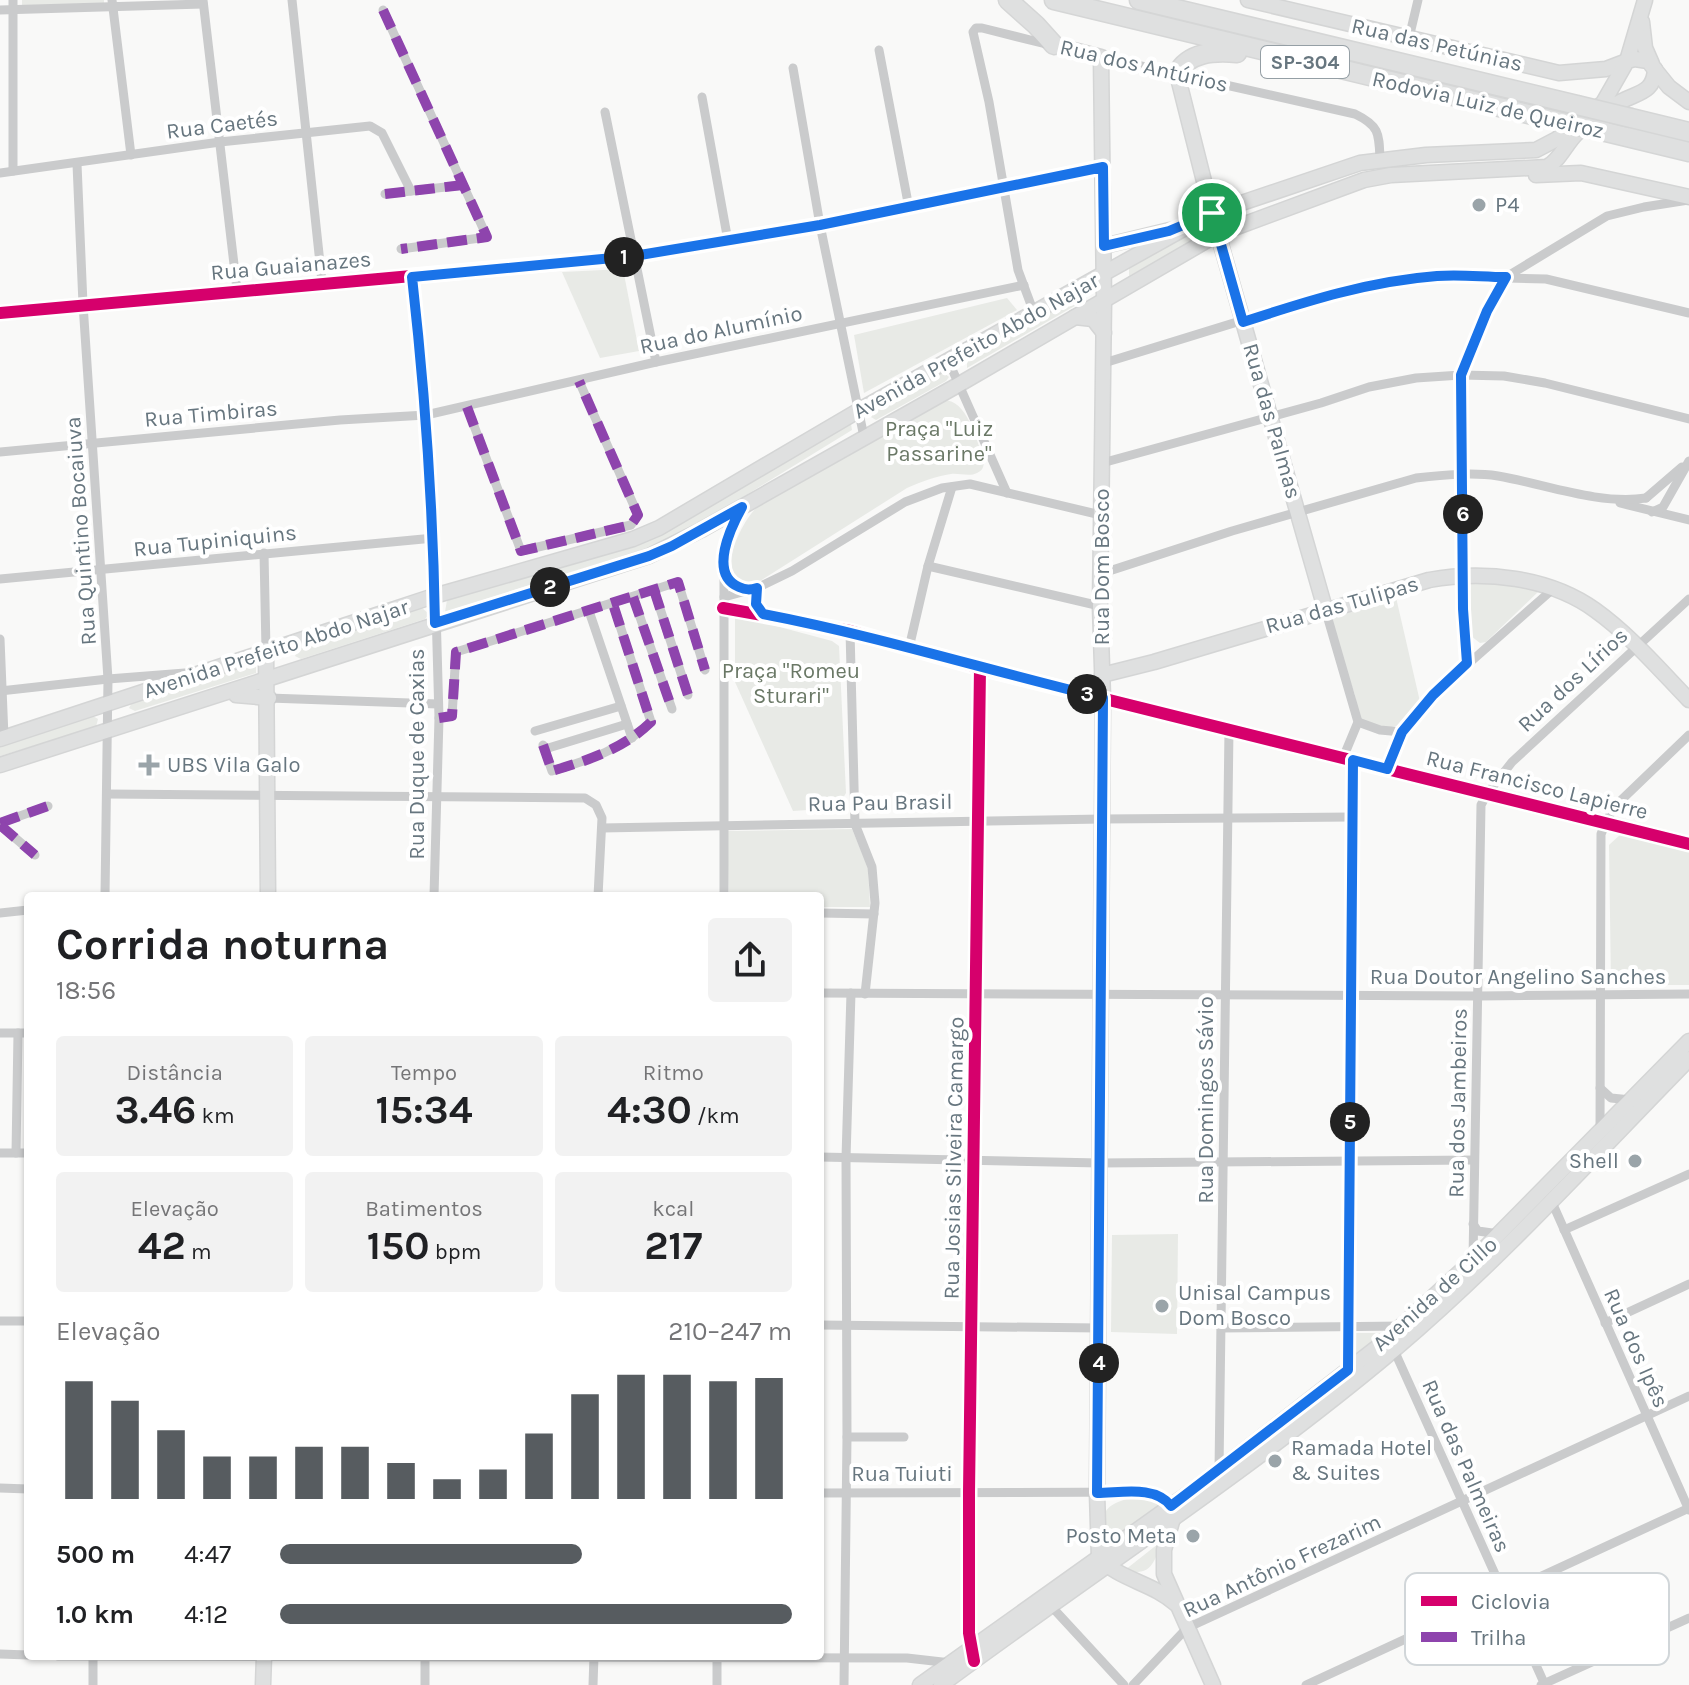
<!DOCTYPE html>
<html lang="pt">
<meta charset="utf-8">
<style>
body{margin:0;font-family:Karla,sans-serif;background:#f2f2f2;color:#202124;height:100vh;display:flex;flex-direction:column;font-size:30px;white-space:nowrap}
*{box-sizing:border-box;margin:0}
p{font-size:26px;color:#757577}
.icon{flex:none;width:44px;height:44px;fill:none;stroke:currentColor;stroke-width:2;stroke-linecap:round;stroke-linejoin:round}
.map{position:relative;flex:1;overflow:hidden}
.panel{position:absolute;left:24px;top:892px;width:800px;height:768px;display:flex;flex-direction:column;background:#fff;border-radius:8px;box-shadow:0 2px 6px #0004}
.panel>*{flex:none}
.pin{position:absolute;display:grid;place-items:center;width:68px;height:68px;color:#fff;margin:-34px;border:4px solid #fff;border-radius:50%;box-shadow:0 2px 8px #0007}
.km{position:absolute;width:40px;height:40px;margin:-20px;border-radius:50%;background:#222;color:#fff;font-size:22px;line-height:40px;text-align:center}
.round{display:grid;place-items:center;flex:none;width:84px;height:84px;border-radius:8px;background:#f2f2f2}
.headline{display:flex;align-items:center;justify-content:space-between;height:136px;padding:0 32px}
h1{font-size:44px;font-weight:700;line-height:60px}
.stats{display:grid;grid-template-columns:repeat(3,1fr);gap:12px;height:136px;padding:8px 32px}
.stats div{display:grid;align-content:center;border-radius:8px;background:#f2f2f2;text-align:center}
.stats b{font-size:40px;font-weight:700}
.stats small{font-size:22px;font-weight:400}
.stats p{font-size:22px}
.chart{height:224px;padding:16px 32px}
.chart p{display:flex;justify-content:space-between}
.chart svg{width:100%;height:144px;margin-top:8px;stroke:#575c60;stroke-width:6}
ul{padding:0 32px;list-style:none;font-size:26px}
li{display:grid;grid-template-columns:128px 96px 1fr;align-items:center;height:60px}
li i{height:20px;border-radius:10px;background:#575c60}
.map>svg:first-child{display:block}
.green{fill:#e8eae6}
.lines{fill:none;stroke-linecap:round;stroke-linejoin:round}
.secondary-casing{stroke:#d4d5d5;stroke-width:17}
.primary-casing{stroke:#d4d5d5;stroke-width:17}
.highway-casing{stroke:#d5d6d6;stroke-width:21}
.street{stroke:#cacbcc;stroke-width:9}
.secondary{stroke:#dfe0e0;stroke-width:14}
.primary{stroke:#dfe0e0;stroke-width:14}
.highway{stroke:#dfe0e0;stroke-width:18}
.highway-bridge-casing{stroke:#d5d6d6;stroke-width:21;stroke-linecap:butt}
.highway-bridge{stroke:#dfe0e0;stroke-width:18}
.quiet{stroke:#8e44ad;stroke-width:10;stroke-dasharray:20 10;stroke-linecap:butt}
.cycleway-casing{stroke:#fff;stroke-width:17}
.cycleway{stroke:#d6006c;stroke-width:12}
.route-casing{stroke:#fff;stroke-width:16}
.route{stroke:#1a73e8;stroke-width:10}
.poi-dot{fill:#9aa4a9;stroke:#fff;stroke-width:3}
.labels{text-anchor:middle;dominant-baseline:central;stroke-width:8;stroke-linejoin:round;paint-order:stroke}
.shield{fill:#fff;stroke:#959fa5;stroke-width:2}
.shield-label{font-size:20px;font-weight:bold;fill:#67767f}
.street-label{font-size:22px;fill:#67767f;stroke:#fff}
.poi-label{font-size:22px;fill:#67767f;stroke:#fff;text-anchor:start}
.park-label{font-size:22px;fill:#6a7866;stroke:#fff}
.key{fill:#fff;stroke:#d1d6d9;stroke-width:2}
.key-label{font-size:22px;fill:#67767f}
</style>
<div class="map">
<svg width="1689" height="1685" viewBox="0 0 1689 1685">
<rect width="100%" height="100%" fill="#f9f9f8"/>
<g class="green">
<path d="M22,0H104V6L22,10Z"/>
<path d="M1200,228H1205L1204,235L1129,276V268Z"/>
<path d="M623,269L639,351L600,358L562,272Z"/>
<path d="M1076,295L1078,304L967,368V362L989,349L1004,336Z"/>
<path d="M1007,298L1017,310L864,393L854,335Z"/>
<path d="M943,372L949,377L946,381L876,420L871,417L876,408Z"/>
<path d="M943,400C967,399 975,438 983,456C984,463 985,470 977,473C970,477 959,473 951,474C936,476 921,482 907,488L757,583C708,589 740,523 757,507Z"/>
<path d="M847,424H851L852,430L743,497L657,545L445,612L447,600L650,537Z"/>
<path d="M1477,581L1538,587V592L1486,642L1480,643L1471,636L1470,591L1471,584Z"/>
<path d="M1395,593L1421,706C1393,734 1396,728 1358,722L1355,695L1326,612Z"/>
<path d="M422,608L429,614L425,619L301,659L295,656L298,649Z"/>
<path d="M735,615L832,641L839,646L846,793L837,808L793,811L735,682Z"/>
<path d="M256,661V673L135,711L129,708L133,701Z"/>
<path d="M91,715L98,719L96,727L0,756V745Z"/>
<path d="M852,829L868,867L870,907H820V896H729L727,831Z"/>
<path d="M1621,834L1689,851V985H1611L1609,845Z"/>
<path d="M1178,1234L1177,1334L1111,1332L1112,1235Z"/>
<path d="M1351,1333H1389L1355,1361Z"/>
<path d="M1141,1495L1149,1496L1163,1506L1103,1551C1103,1509 1098,1506 1141,1495Z"/>
<path d="M1163,1540C1154,1561 1152,1578 1125,1570Z"/>
</g>
<g class="lines">
<defs>
<g id="secondary">
<path d="M1642,22L1645,48L1652,64"/>
<path d="M1054,45L1101,57L1104,300L1100,606L1103,698L1097,1493L1099,1558C1120,1580 1153,1583 1176,1604"/>
<path d="M1627,61L1645,0"/>
<path d="M1177,74L1212,213L1326,612"/>
<path d="M266,650L268,896"/>
<path d="M1102,675L1154,662L1429,580C1484,570 1549,577 1595,610C1630,635 1659,669 1689,700"/>
<path d="M1173,1518L1164,1550V1574L1213,1685"/>
<path d="M263,1685L264,1656"/>
</g>
<g id="primary">
<path d="M1248,0L1559,73L1606,69L1627,61"/>
<path d="M1601,115C1609,109 1616,103 1624,100C1641,92 1654,91 1655,69"/>
<path d="M1536,175L1581,173L1689,197"/>
<path d="M1104,246L1170,230"/>
<path d="M1075,317L1093,319L1104,333"/>
<path d="M236,695L269,698"/>
<path d="M0,739L434,596L633,539L659,528L863,408L1212,213L1360,163L1426,155L1536,150L1557,139L1603,103L1627,61L1635,59L1648,61L1669,87L1689,102"/>
<path d="M0,765L649,556L701,530L958,385L1218,234L1364,180L1391,175L1547,167C1561,159 1566,143 1578,132"/>
<path d="M920,1685L1192,1491L1384,1342L1473,1260L1689,1041"/>
<path d="M941,1685C1092,1573 1251,1470 1395,1349C1500,1260 1593,1157 1689,1059"/>
</g>
<g id="highway">
<path d="M1008,0L1036,25L1054,45"/>
<path d="M1054,0L1557,121"/>
<path d="M1139,0L1577,105"/>
<path d="M1177,74C1188,52 1214,51 1237,53"/>
<path d="M1631,118L1689,132"/>
<path d="M1606,132L1689,152"/>
</g>
</defs>
<use href="#secondary" class="secondary-casing"/>
<use href="#primary" class="primary-casing"/>
<use href="#highway" class="highway-casing"/>
<g class="street">
<path d="M112,0L131,155"/>
<path d="M203,0L237,290"/>
<path d="M292,0L322,282"/>
<path d="M0,10L203,4"/>
<path d="M383,10L487,237L401,249"/>
<path d="M1409,38L1418,0"/>
<path d="M879,50L909,208"/>
<path d="M1101,57L1355,114C1380,126 1379,134 1380,160"/>
<path d="M793,68L820,225L864,437"/>
<path d="M702,97L728,241"/>
<path d="M605,112L656,362"/>
<path d="M77,164L83,304L108,679L105,896"/>
<path d="M13,171V0"/>
<path d="M0,173L220,142L370,126L382,133L411,191"/>
<path d="M385,194L463,185"/>
<path d="M412,277L426,415L434,538L439,718L434,896"/>
<path d="M0,313L634,256L820,225L1103,167"/>
<path d="M1034,313L1018,270L989,102L973,32L976,28H982L1050,45"/>
<path d="M948,360L1007,493"/>
<path d="M1104,363L1312,299L1388,282L1435,276L1546,279L1689,313"/>
<path d="M467,407L521,551L631,525L638,515L579,381"/>
<path d="M0,452L340,420L426,415L656,362L1024,285"/>
<path d="M1102,463L1321,403L1369,387L1416,378L1461,375L1504,376L1545,383L1689,419"/>
<path d="M1646,498L1682,467"/>
<path d="M1620,503L1689,520"/>
<path d="M1652,512L1663,507L1689,461"/>
<path d="M264,553L266,650"/>
<path d="M928,566L1100,606"/>
<path d="M1100,574L1232,531L1416,478C1443,475 1472,472 1498,476C1545,484 1598,505 1646,498"/>
<path d="M0,579L434,538"/>
<path d="M757,588L756,604L763,614"/>
<path d="M654,590L688,695"/>
<path d="M633,597L672,709"/>
<path d="M724,597L757,588L792,571L905,502L942,488L970,484L1101,515"/>
<path d="M723,608L850,631L980,668L1689,844"/>
<path d="M589,611L632,738"/>
<path d="M1326,612L1358,722L1343,758"/>
<path d="M850,631L855,824L872,867L875,903L865,994"/>
<path d="M0,639L4,737"/>
<path d="M909,648L928,566L952,487"/>
<path d="M1467,663L1463,609L1461,375L1487,311L1506,277L1607,216L1644,207L1689,200"/>
<path d="M0,691L108,679L185,673"/>
<path d="M269,698L438,704"/>
<path d="M439,718L452,716L456,652L678,582L705,670"/>
<path d="M1358,722L1380,730L1402,732"/>
<path d="M535,731L621,706"/>
<path d="M543,745L552,771C589,760 623,749 651,722L613,604"/>
<path d="M545,749L627,724"/>
<path d="M1387,769L1402,732L1433,695L1553,589"/>
<path d="M107,794L585,798L596,805L602,818L598,896"/>
<path d="M0,823L48,806"/>
<path d="M0,825L35,855"/>
<path d="M602,828L1102,819L1351,817"/>
<path d="M724,896V569L728,537L740,510"/>
<path d="M0,913L28,910"/>
<path d="M820,913L874,914"/>
<path d="M820,993L1479,996L1689,994"/>
<path d="M0,1033H28"/>
<path d="M1600,1088L1611,1098L1631,1100"/>
<path d="M1600,1131L1601,834L1613,808L1689,735"/>
<path d="M0,1153H28"/>
<path d="M16,1153L18,1033"/>
<path d="M820,1157L1100,1163L1474,1160"/>
<path d="M1551,1200L1689,1510"/>
<path d="M1473,1224L1478,1231L1499,1234"/>
<path d="M1564,1230L1689,1174"/>
<path d="M1473,1259L1481,805L1487,794L1512,762L1689,599"/>
<path d="M0,1321H28"/>
<path d="M1605,1323L1689,1284"/>
<path d="M820,1325L1099,1328"/>
<path d="M1221,1328L1403,1326"/>
<path d="M1394,1350L1545,1685"/>
<path d="M1348,1370L1353,760"/>
<path d="M847,1437H904"/>
<path d="M1219,1470L1229,730"/>
<path d="M0,1488L28,1489"/>
<path d="M820,1493L1151,1492L1165,1498L1171,1506"/>
<path d="M1051,1606L1124,1685"/>
<path d="M971,1652L969,1492L980,668"/>
<path d="M0,1654L28,1655"/>
<path d="M58,1656L907,1658L951,1663"/>
<path d="M93,1656V1685"/>
<path d="M425,1656V1685"/>
<path d="M717,1656V1685"/>
<path d="M593,1685L594,1656"/>
<path d="M844,1685L847,1437L846,1158L851,993"/>
<path d="M1133,1685L1187,1628L1689,1396"/>
<path d="M1306,1685L1689,1508"/>
<path d="M1541,1685L1689,1618"/>
</g>
<use href="#secondary" class="secondary"/>
<use href="#primary" class="primary"/>
<use href="#highway" class="highway"/>
<defs>
<g id="highway-bridge">
<path d="M1577,105L1631,118"/>
<path d="M1557,121L1606,132"/>
</g>
</defs>
<use href="#highway-bridge" class="highway-bridge-casing"/>
<use href="#highway-bridge" class="highway-bridge"/>
<g class="quiet">
<path d="M383,10L487,237L401,249"/>
<path d="M385,194L463,185"/>
<path d="M467,407L521,551L631,525L638,515L579,381"/>
<path d="M654,590L688,695"/>
<path d="M633,597L672,709"/>
<path d="M439,718L452,716L456,652L678,582L705,670"/>
<path d="M543,745L552,771C589,760 623,749 651,722L613,604"/>
<path d="M0,823L48,806"/>
<path d="M0,825L35,855"/>
</g>
<defs>
<g id="cycleway">
<path d="M0,313L634,256L820,225L1103,167"/>
<path d="M723,608L850,631L980,668L1689,844"/>
<path d="M974,1661L969,1633V1492L980,668"/>
</g>
</defs>
<use href="#cycleway" class="cycleway-casing"/>
<use href="#cycleway" class="cycleway"/>
</g>
<g class="lines">
<defs>
<path id="route" d="M1103,167L1104,246L1169,231L1212,213L1243,322C1307,301 1370,281 1437,276C1460,274 1483,277 1506,277L1487,311L1461,375L1463,609L1467,663L1433,695L1402,732L1387,769L1353,760L1348,1370L1171,1506C1155,1485 1121,1493 1097,1493L1103,698C990,671 878,636 763,614L756,604L757,588C750,590 746,590 739,587C708,574 731,527 742,507L672,546L649,556L435,623C433,507 425,392 412,277L634,256L820,225Z"/>
</defs>
<use href="#route" class="route-casing"/>
<use href="#route" class="route"/>
</g>
<g class="poi-dot">
<circle cx="1479" cy="205" r="8"/>
<path d="M145 753h8v8h8v8h-8v8h-8v-8h-8v-8h8z"/>
<circle cx="1635" cy="1161" r="8"/>
<circle cx="1162" cy="1306" r="8"/>
<circle cx="1275" cy="1461" r="8"/>
<circle cx="1193" cy="1536" r="8"/>
</g>
<g class="labels">
<rect class="shield" x="1261" y="46" width="88" height="32" rx="6"/>
<g class="shield-label">
<text x="1305" y="62">SP-304</text>
</g>
<g class="street-label">
<text transform="translate(1437 45) rotate(13)">Rua das Petúnias</text>
<text transform="translate(1144 66) rotate(13)">Rua dos Antúrios</text>
<text transform="translate(1488 105) rotate(13)">Rodovia Luiz de Queiroz</text>
<text transform="translate(222 125) rotate(-7)">Rua Caetés</text>
<text transform="translate(291 266) rotate(-5)">Rua Guaianazes</text>
<text transform="translate(721 330) rotate(-12)">Rua do Alumínio</text>
<text transform="translate(976 346) rotate(-29)">Avenida Prefeito Abdo Najar</text>
<text transform="translate(211 414) rotate(-5)">Rua Timbiras</text>
<text transform="translate(1272 421) rotate(74)">Rua das Palmas</text>
<text transform="translate(81 531) rotate(-94)">Rua Quintino Bocaiuva</text>
<text transform="translate(215 541) rotate(-6)">Rua Tupiniquins</text>
<text transform="translate(1102 567) rotate(-90)">Rua Dom Bosco</text>
<text transform="translate(1342 605) rotate(-16)">Rua das Tulipas</text>
<text transform="translate(276 649) rotate(-18)">Avenida Prefeito Abdo Najar</text>
<text transform="translate(1573 680) rotate(-43)">Rua dos Lírios</text>
<text transform="translate(417 754) rotate(-90)">Rua Duque de Caxias</text>
<text transform="translate(1537 785) rotate(14)">Rua Francisco Lapierre</text>
<text transform="translate(880 803) rotate(-1)">Rua Pau Brasil</text>
<text x="1518" y="977">Rua Doutor Angelino Sanches</text>
<text transform="translate(1206 1100) rotate(-90)">Rua Domingos Sávio</text>
<text transform="translate(1458 1103) rotate(-89)">Rua dos Jambeiros</text>
<text transform="translate(954 1158) rotate(-89)">Rua Josias Silveira Camargo</text>
<text transform="translate(1435 1294) rotate(-42)">Avenida de Cillo</text>
<text transform="translate(1636 1348) rotate(66)">Rua dos Ipês</text>
<text transform="translate(1466 1466) rotate(66)">Rua das Palmeiras</text>
<text x="902" y="1474">Rua Tuiuti</text>
<text transform="translate(1282 1566) rotate(-25)">Rua Antônio Frezarim</text>
</g>
<g class="poi-label">
<text x="1495" y="205">P4</text>
<text x="167" y="765">UBS Vila Galo</text>
<text x="1619" y="1161" text-anchor="end">Shell</text>
<text x="1178" y="1293">Unisal Campus<tspan x="1178" dy="25">Dom Bosco</tspan></text>
<text x="1291" y="1448">Ramada Hotel<tspan x="1291" dy="25">&amp; Suites</tspan></text>
<text x="1177" y="1536" text-anchor="end">Posto Meta</text>
</g>
<g class="park-label">
<text x="939" y="429">Praça "Luiz<tspan x="939" dy="25">Passarine"</tspan></text>
<text x="791" y="671">Praça "Romeu<tspan x="791" dy="25">Sturari"</tspan></text>
</g>
</g>
<rect x="1405" y="1573" width="264" height="92" rx="12" class="key"/>
<rect x="1421" y="1596" width="36" height="10" fill="#d6006c"/>
<rect x="1421" y="1632" width="36" height="10" fill="#8e44ad"/>
<g class="key-label">
<text x="1471" y="1609">Ciclovia</text>
<text x="1471" y="1645">Trilha</text>
</g>
</svg>
<div class="pin" style="left:1212px;top:213px;background:#1e9e55"><svg class="icon" aria-label="arrive" viewBox="0 0 24 24"><path d="M6 21V4h12l-3 4 3 4H6"/></svg></div>
<b class="km" style="left:624px;top:257px">1</b>
<b class="km" style="left:550px;top:587px">2</b>
<b class="km" style="left:1087px;top:694px">3</b>
<b class="km" style="left:1099px;top:1363px">4</b>
<b class="km" style="left:1350px;top:1122px">5</b>
<b class="km" style="left:1463px;top:514px">6</b>
<section class="panel">
<div class="headline"><div><h1>Corrida noturna</h1><p>18:56</p></div><a class="round"><svg class="icon" aria-label="share" viewBox="0 0 24 24"><path d="M12 15V3M7 8l5-5 5 5M5 13v7h14v-7"/></svg></a></div>
<div class="stats">
<div><p>Distância</p><b>3.46<small> km</small></b></div>
<div><p>Tempo</p><b>15:34</b></div>
<div><p>Ritmo</p><b>4:30<small> /km</small></b></div>
</div>
<div class="stats">
<div><p>Elevação</p><b>42<small> m</small></b></div>
<div><p>Batimentos</p><b>150<small> bpm</small></b></div>
<div><p>kcal</p><b>217</b></div>
</div>
<div class="chart"><p><span>Elevação</span>210–247 m</p>
<svg viewBox="0 0 160 44" preserveAspectRatio="none"><path d="M5 44V8M15 44V14M25 44V23M35 44V31M45 44V31M55 44V28M65 44V28M75 44V33M85 44V38M95 44V35M105 44V24M115 44V12M125 44V6M135 44V6M145 44V8M155 44V7"/></svg>
</div>
<ul>
<li><b>500 m</b>4:47<i style="width:59%"></i></li>
<li><b>1.0 km</b>4:12<i style="width:100%"></i></li>
</ul>
</section>
</div>
